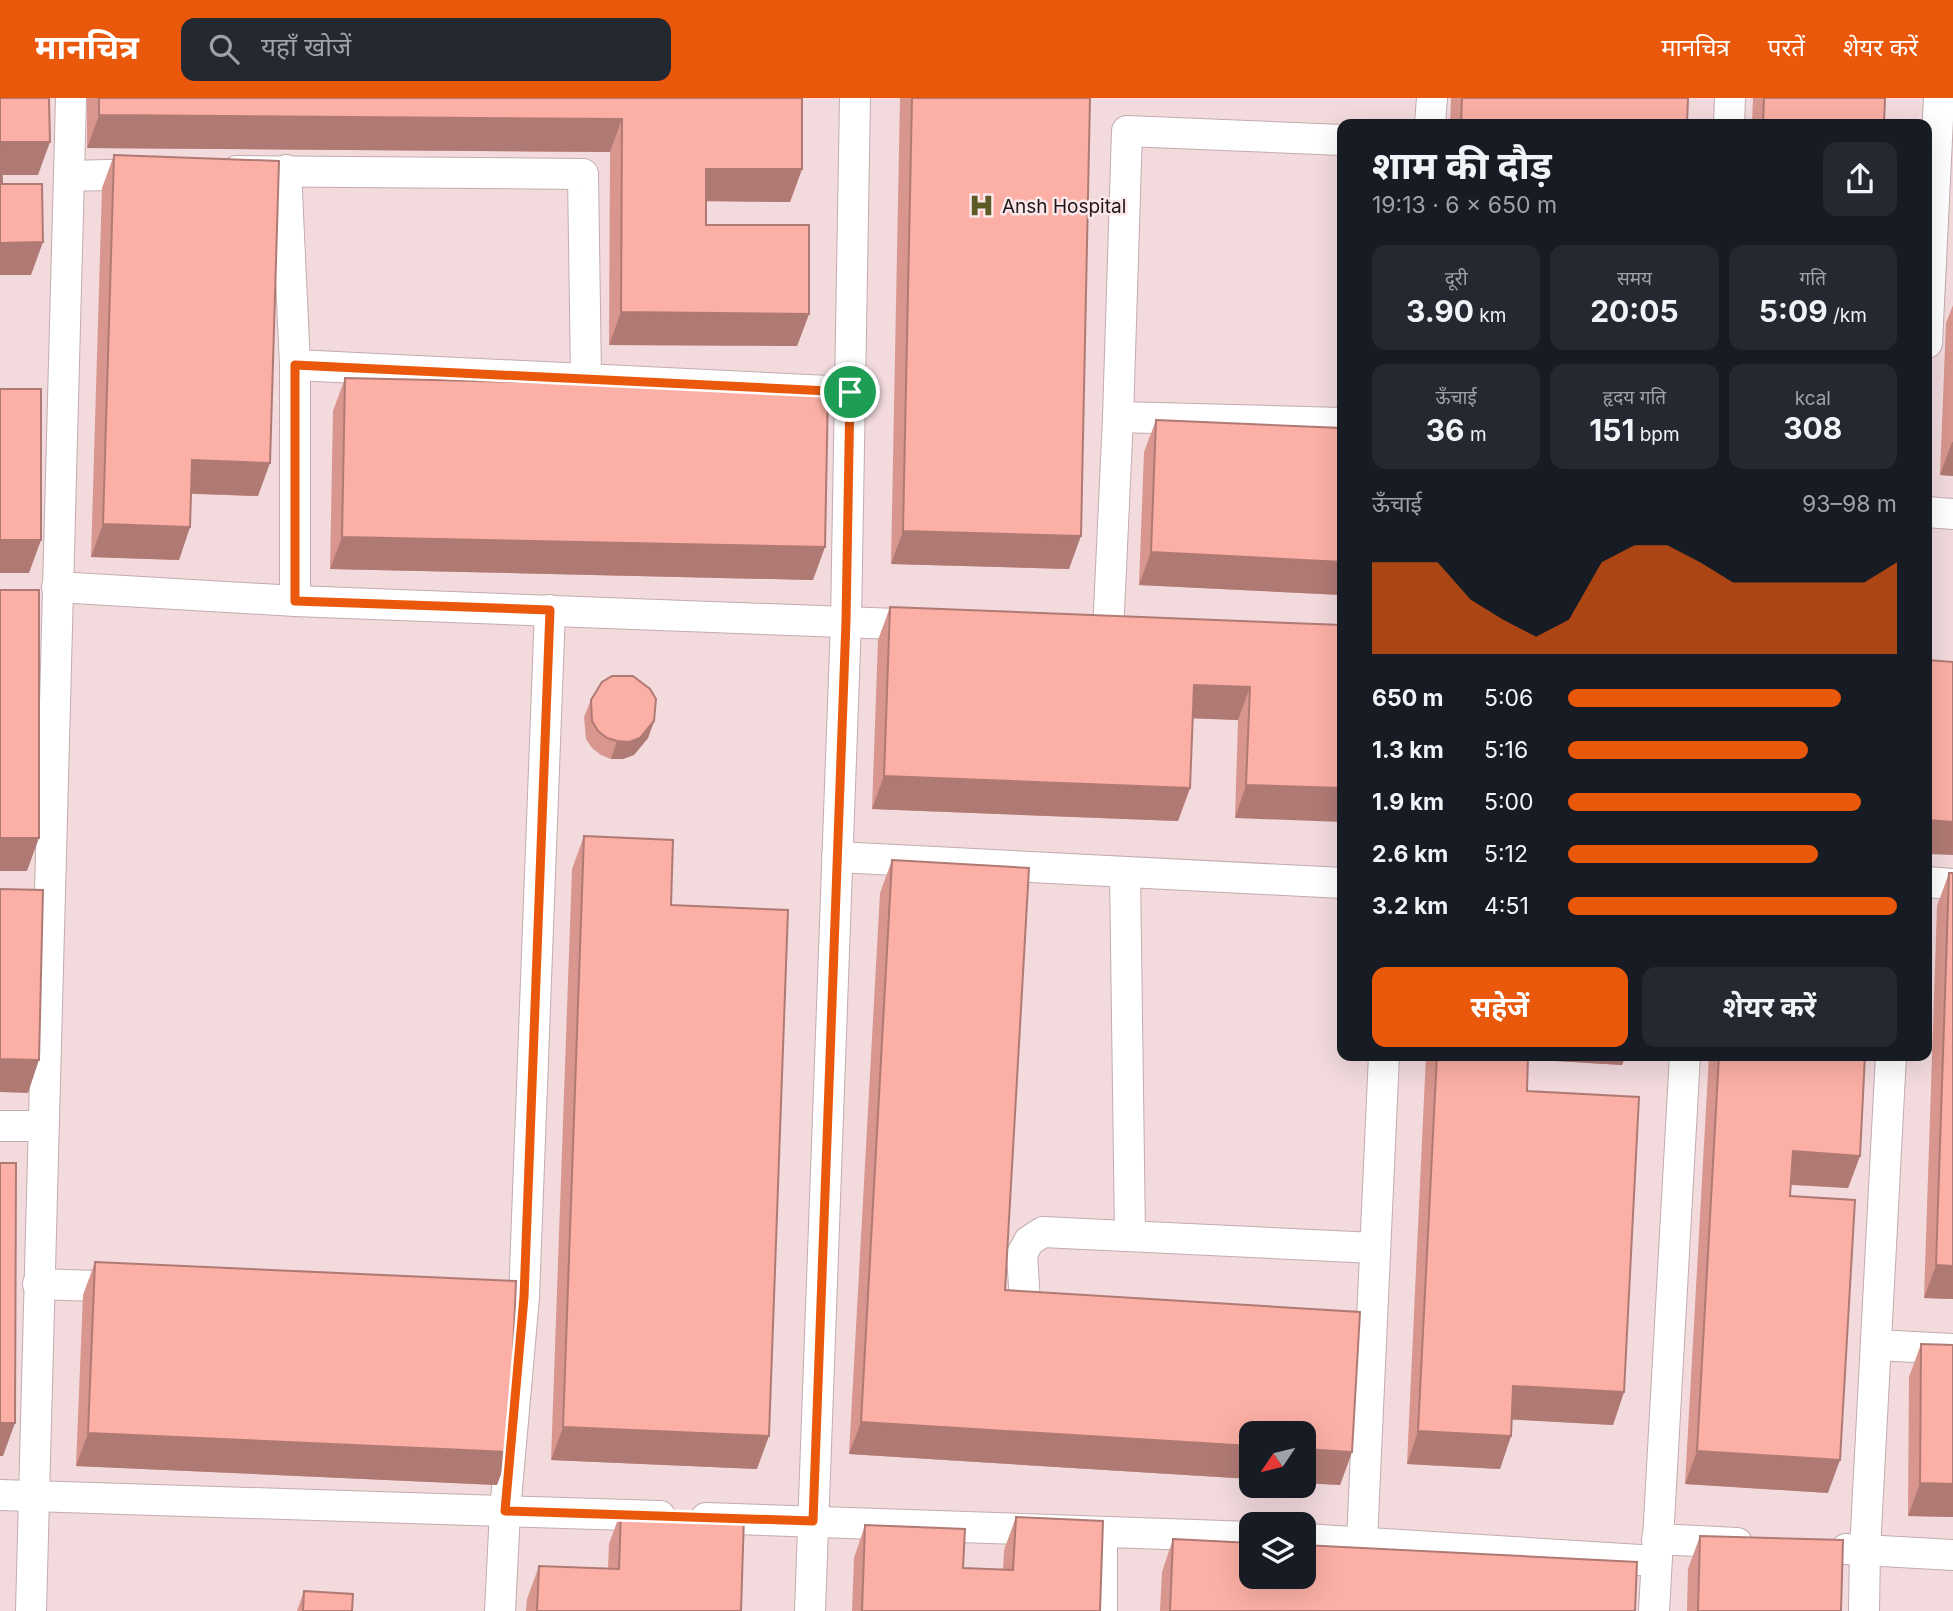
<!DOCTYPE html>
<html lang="hi">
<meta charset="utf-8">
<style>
body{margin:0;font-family:Inter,"Noto Sans Devanagari",sans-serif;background:#242831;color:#f1f3f6;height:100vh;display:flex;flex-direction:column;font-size:26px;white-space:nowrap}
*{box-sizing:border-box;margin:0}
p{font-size:23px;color:#9ea1a6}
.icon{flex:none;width:38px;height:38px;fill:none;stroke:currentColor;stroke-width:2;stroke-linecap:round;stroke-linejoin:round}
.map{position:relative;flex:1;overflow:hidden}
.panel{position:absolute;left:1337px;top:21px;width:595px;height:942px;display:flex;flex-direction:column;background:#171b24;border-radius:14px;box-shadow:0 7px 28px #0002}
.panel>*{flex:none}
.needle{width:46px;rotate:235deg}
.buttons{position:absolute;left:1239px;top:1323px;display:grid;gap:14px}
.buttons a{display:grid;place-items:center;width:77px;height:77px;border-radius:14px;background:#171b24;box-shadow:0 7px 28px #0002;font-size:35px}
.pin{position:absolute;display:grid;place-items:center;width:60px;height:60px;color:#fff;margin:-30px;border:4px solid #fff;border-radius:50%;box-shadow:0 2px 7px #0007}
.round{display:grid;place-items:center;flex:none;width:74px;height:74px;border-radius:14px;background:#242831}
.summary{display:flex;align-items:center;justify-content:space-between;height:119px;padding:0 35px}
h1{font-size:38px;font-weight:700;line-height:52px}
.figures{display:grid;grid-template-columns:repeat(3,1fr);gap:10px;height:119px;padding:7px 35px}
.figures div{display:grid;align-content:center;border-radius:14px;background:#242831;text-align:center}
.figures b{font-size:30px;font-weight:700}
.figures small{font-size:19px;font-weight:400}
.figures p{font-size:19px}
.chart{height:196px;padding:14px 35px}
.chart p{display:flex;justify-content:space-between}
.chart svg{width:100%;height:126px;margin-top:7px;fill:#ea580c;opacity:.7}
.cta{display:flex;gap:14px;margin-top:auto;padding:14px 35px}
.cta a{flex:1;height:80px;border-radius:14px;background:#ea580c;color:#fff;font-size:28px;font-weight:700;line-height:80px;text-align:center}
.cta a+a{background:#242831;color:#f1f3f6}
ul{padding:0 35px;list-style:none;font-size:23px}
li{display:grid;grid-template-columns:112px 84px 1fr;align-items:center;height:52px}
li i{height:18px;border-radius:9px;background:#ea580c}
header{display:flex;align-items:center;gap:42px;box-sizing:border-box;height:98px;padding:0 35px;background:#ea580c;color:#fff}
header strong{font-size:33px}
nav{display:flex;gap:38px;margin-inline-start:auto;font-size:24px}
.search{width:490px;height:63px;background:#242831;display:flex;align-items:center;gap:18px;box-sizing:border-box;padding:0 24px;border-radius:14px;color:#9ea1a6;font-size:26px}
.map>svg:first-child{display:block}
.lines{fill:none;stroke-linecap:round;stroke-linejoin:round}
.street-casing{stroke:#c3acaf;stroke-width:32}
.street{stroke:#fff;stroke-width:30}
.wall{fill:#d8968e}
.shaded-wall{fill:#b07a74}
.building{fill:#fbafa5;stroke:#b07a74;stroke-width:2}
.route-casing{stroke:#fff;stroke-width:14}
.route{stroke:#ea580c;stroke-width:9}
.labels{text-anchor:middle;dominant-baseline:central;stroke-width:5;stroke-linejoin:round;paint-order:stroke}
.poi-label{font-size:19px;fill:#1f1718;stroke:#fce8eb;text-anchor:start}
</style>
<header>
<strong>मानचित्र</strong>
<div class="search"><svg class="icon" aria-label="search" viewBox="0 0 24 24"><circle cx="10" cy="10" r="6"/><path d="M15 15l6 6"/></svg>यहाँ खोजें</div>
<nav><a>मानचित्र</a><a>परतें</a><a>शेयर करें</a></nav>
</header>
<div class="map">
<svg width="1953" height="1513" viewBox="0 0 1953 1513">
<rect width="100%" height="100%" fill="#f2dadd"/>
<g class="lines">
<defs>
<g id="street">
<path d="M1430,26L1432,0"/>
<path d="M1729,26L1730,0"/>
<path d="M286,72L295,267V503"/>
<path d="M237,73L583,76L586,279"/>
<path d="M69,78L146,76"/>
<path d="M1927,245L1939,0"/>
<path d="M295,267L850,294"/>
<path d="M1118,319L1342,325"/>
<path d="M1927,414L1953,416"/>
<path d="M57,489L295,503L922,527"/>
<path d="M1108,535L1118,319L1127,33L1342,42"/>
<path d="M837,759L1342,785"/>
<path d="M1125,774L1130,1137"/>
<path d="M1927,784L1953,786"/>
<path d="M0,1028H43"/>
<path d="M38,1186L125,1189"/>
<path d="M1026,1220L1022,1156L1029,1143L1043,1134L1375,1150"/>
<path d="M1876,1247L1953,1251"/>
<path d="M0,1397L660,1418"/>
<path d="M706,1420L1251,1439"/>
<path d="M1304,1441L1656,1463"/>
<path d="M1657,1441L1737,1445"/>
<path d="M1362,1443L1384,957"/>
<path d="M1846,1451L1953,1457"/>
<path d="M31,1513L71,0"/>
<path d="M500,1513L505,1413L524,1199L550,512"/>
<path d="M810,1513L846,523L855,0"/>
<path d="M1102,1513V1434"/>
<path d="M1654,1513L1685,957"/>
<path d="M1864,1513L1865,1452L1891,957"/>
</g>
</defs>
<use href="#street" class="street-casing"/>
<use href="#street" class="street"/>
</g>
<g class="wall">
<path d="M87,0H802V71L790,104L706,103V127L809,216L797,248L609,247L610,54L87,50Z"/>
<path d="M900,0H1090L1069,471L891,466Z"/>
<path d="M1451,0H1688L1687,26H1450Z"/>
<path d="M1753,0H1885L1884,26H1752Z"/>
<path d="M114,57L258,398L191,396L190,429L179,462L91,459L102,90Z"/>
<path d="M1953,207V378L1940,377L1946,225Z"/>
<path d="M345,280L813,482L330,471L333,313Z"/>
<path d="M1156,322L1342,330V497L1139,487L1144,354Z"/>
<path d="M890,509L1342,527L1235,720L1238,622L1193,620L1190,690L1178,723L872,711L878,542Z"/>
<path d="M591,602L654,623L648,640L634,657L623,661H611L601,657L592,650L586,641L584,619Z"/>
<path d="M584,738L671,807L757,1371L551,1362L572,771Z"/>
<path d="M892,762L1029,770L1005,1192L1360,1214L1352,1354L1340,1387L1304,1385V1335H1251V1381L849,1356L880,795Z"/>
<path d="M1949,775L1953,1201L1924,1200L1937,808Z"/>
<path d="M1426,957H1626L1622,967L1528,961L1527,993L1624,1294L1613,1327L1512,1321L1511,1338L1500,1371L1407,1366Z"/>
<path d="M1709,957H1865L1860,1058L1848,1090L1791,1087L1790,1098L1828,1395L1685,1386Z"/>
<path d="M95,1164L509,1354L497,1387L76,1368L83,1197Z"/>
<path d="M1921,1246L1953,1247V1419L1908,1418L1909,1279Z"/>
<path d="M621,1413L741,1513H526L527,1501L539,1468L608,1471L609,1446Z"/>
<path d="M1016,1419L1100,1513H852L854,1460L865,1427L963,1470L1003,1472L1004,1452Z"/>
<path d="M1700,1438L1841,1513H1687L1688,1471Z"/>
<path d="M1173,1441L1635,1513H1160L1162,1474Z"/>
<path d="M304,1493L352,1513H297Z"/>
</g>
<g class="shaded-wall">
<path d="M99,17L622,21L610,54L87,50Z"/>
<path d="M1,44H50L38,77H0Z"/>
<path d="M706,71H802L790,104L694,103Z"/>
<path d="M43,144L31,177H0V145Z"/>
<path d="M621,214L809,216L797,248L609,247Z"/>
<path d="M1952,344H1953V378L1940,377Z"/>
<path d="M192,362L270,365L258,398L180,395Z"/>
<path d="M103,426L190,429L179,462L91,459Z"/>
<path d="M903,433L1081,438L1069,471L891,466Z"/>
<path d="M342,439L825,449L813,482L330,471Z"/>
<path d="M0,442H41L29,475H0Z"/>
<path d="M1151,454L1342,464V497L1139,487Z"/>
<path d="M1194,587L1250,589L1238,622L1182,620Z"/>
<path d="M654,623L648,640L634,657L623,661H611L617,643Z"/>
<path d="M884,678L1190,690L1178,723L872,711Z"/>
<path d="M1246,687L1342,690V724L1235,720Z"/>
<path d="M1927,722L1953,724V757L1927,756Z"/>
<path d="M0,740H39L27,773H0Z"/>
<path d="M1519,957H1626L1622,967L1518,961Z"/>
<path d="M0,961L39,962L28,995L0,994Z"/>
<path d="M1793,1053L1860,1058L1848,1090L1781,1086Z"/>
<path d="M1936,1167L1953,1168V1201L1924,1200Z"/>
<path d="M1513,1288L1624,1294L1613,1327L1501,1321Z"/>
<path d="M861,1324L1251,1348V1381L849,1356Z"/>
<path d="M0,1325H15L3,1358H0Z"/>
<path d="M563,1329L769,1338L757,1371L551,1362Z"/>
<path d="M1418,1333L1511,1338L1500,1371L1407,1366Z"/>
<path d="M88,1335L509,1354L497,1387L76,1368Z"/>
<path d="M1304,1351L1352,1354L1340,1387L1304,1385Z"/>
<path d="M1697,1353L1840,1362L1828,1395L1685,1386Z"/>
<path d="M1920,1385L1953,1386V1419L1908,1418Z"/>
</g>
<g class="building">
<path d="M0,0H49L50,44H1L2,86H42L43,144L0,145Z"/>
<path d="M99,0H802V71H706V127H809V216L621,214L622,21L99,17Z"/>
<path d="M912,0H1090L1081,438L903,433Z"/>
<path d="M1462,0H1688L1687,26H1461Z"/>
<path d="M1764,0H1885L1884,26H1763Z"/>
<path d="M114,57L279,63L270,365L192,362L190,429L103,426Z"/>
<path d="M345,280L828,291L825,449L342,439Z"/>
<rect x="0" y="291" width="41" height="151"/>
<path d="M1156,322L1342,330V464L1151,454Z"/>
<rect x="0" y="492" width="39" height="248"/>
<path d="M890,509L1342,527V690L1246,687L1250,589L1194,587L1190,690L884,678Z"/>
<path d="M1927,562L1953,564V724L1927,722Z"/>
<path d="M612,578H633L650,591L656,601L654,623L640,640L629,644L617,643L607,640L598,633L592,623L591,602L602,584Z"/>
<path d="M584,738L673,742L671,807L788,812L769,1338L563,1329Z"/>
<path d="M892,762L1029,770L1005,1192L1360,1214L1352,1354L1304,1351V1335H1251V1348L861,1324Z"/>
<path d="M1949,775H1953V1168L1936,1167Z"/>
<path d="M0,791L43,792L39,962L0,961Z"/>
<path d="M1437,957H1528L1527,993L1639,999L1624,1294L1513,1288L1511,1338L1418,1333Z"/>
<path d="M1719,957H1865L1860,1058L1793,1053L1790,1098L1855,1102L1840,1362L1697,1353Z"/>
<path d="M0,1065H16L15,1325H0Z"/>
<path d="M95,1164L516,1183L509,1354L88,1335Z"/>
<path d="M1921,1246L1953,1247V1386L1920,1385Z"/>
<path d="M621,1413L744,1418L741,1513H537L539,1468L619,1471Z"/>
<path d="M1016,1419L1103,1423L1100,1513H862L865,1427L965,1431L963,1470L1013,1472Z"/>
<path d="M1700,1438L1843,1442L1841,1513H1698Z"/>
<path d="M1173,1441L1251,1445V1479H1304V1447L1637,1464L1635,1513H1170Z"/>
<path d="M304,1493L353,1496L352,1513H303Z"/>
</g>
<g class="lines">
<defs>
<path id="route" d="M295,267L850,294L846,523L813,1423L505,1413L524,1199L550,512L295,503Z"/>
</defs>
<use href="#route" class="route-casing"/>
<use href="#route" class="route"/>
</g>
<defs>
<symbol id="hospital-bare" viewBox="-9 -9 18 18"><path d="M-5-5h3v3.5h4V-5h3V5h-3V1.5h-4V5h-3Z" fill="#5d5a27" stroke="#fce8eb" stroke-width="2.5" paint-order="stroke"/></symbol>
</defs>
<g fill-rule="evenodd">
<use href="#hospital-bare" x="964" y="90" width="35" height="35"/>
</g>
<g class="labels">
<g class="poi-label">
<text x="1002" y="108">Ansh Hospital</text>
</g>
</g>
</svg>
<div class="buttons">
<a><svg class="needle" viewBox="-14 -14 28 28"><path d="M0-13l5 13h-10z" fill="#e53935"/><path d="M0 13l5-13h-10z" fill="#9ea1a6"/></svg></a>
<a><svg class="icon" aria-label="layers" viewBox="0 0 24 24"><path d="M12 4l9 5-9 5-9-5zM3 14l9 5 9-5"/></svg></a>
</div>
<div class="pin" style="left:850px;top:294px;background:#1e9e55"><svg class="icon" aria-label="arrive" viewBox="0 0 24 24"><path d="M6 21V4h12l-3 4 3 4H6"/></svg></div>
<section class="panel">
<div class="summary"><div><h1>शाम की दौड़</h1><p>19:13 · 6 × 650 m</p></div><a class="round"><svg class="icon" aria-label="share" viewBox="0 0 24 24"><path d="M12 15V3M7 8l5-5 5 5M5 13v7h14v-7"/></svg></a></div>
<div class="figures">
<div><p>दूरी</p><b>3.90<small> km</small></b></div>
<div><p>समय</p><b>20:05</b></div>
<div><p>गति</p><b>5:09<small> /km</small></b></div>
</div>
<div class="figures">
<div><p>ऊँचाई</p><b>36<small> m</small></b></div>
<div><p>हृदय गति</p><b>151<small> bpm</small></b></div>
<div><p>kcal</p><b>308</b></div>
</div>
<div class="chart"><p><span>ऊँचाई</span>93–98 m</p>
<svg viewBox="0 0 160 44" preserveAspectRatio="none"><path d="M0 44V12L10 12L20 12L30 25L40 32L50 38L60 32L70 12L80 6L90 6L100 12L110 19L120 19L130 19L140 19L150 19L160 12V44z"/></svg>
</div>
<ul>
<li><b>650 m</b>5:06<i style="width:83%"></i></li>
<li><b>1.3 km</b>5:16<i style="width:73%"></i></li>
<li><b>1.9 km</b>5:00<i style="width:89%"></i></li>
<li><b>2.6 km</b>5:12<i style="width:76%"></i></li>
<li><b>3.2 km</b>4:51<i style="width:100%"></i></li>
</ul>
<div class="cta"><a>सहेजें</a><a>शेयर करें</a></div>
</section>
</div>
